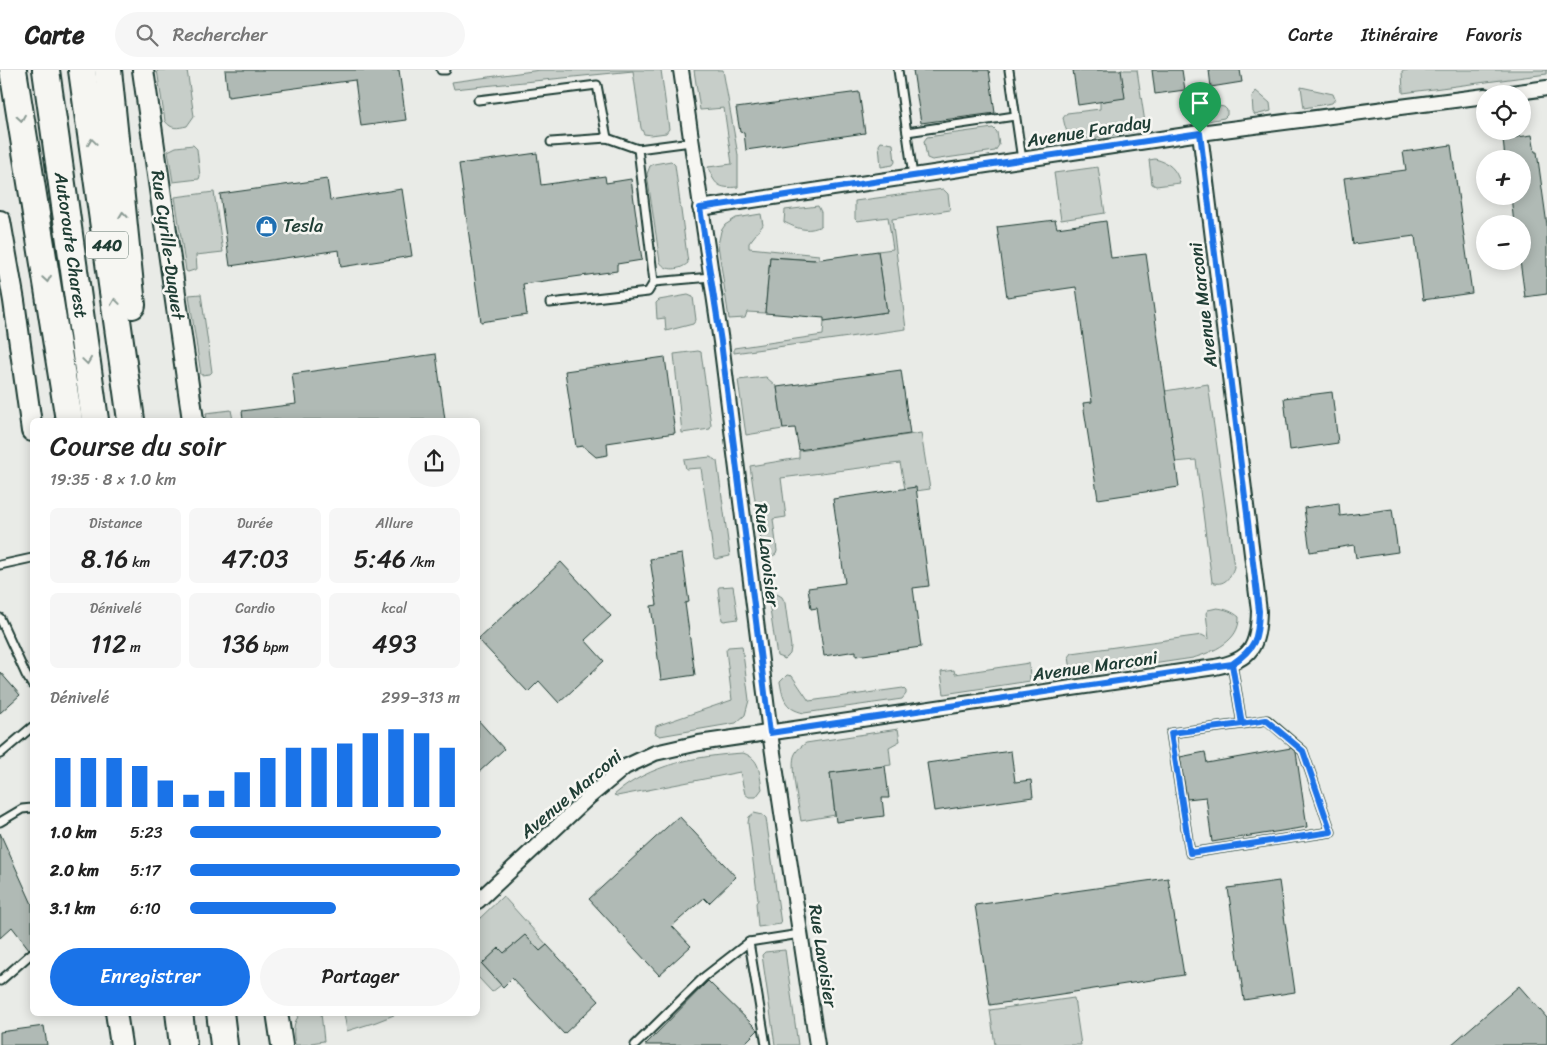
<!DOCTYPE html>
<html lang="fr">
<meta charset="utf-8">
<style>
body{margin:0;font-family:Sriracha,sans-serif;background:#f6f6f6;color:#222;height:100vh;display:flex;flex-direction:column;font-size:19px;white-space:nowrap}
*{box-sizing:border-box;margin:0}
p{font-size:16px;color:#767676}
.icon{flex:none;width:28px;height:28px;fill:none;stroke:currentColor;stroke-width:2;stroke-linecap:round;stroke-linejoin:round}
.map{position:relative;flex:1;overflow:hidden}
.panel{position:absolute;left:30px;top:348px;width:450px;height:598px;display:flex;flex-direction:column;background:#fff;border-radius:8px;box-shadow:0 2px 12px #0003}
.panel>*{flex:none}
.fabs{position:absolute;left:1476px;top:15px;display:grid;gap:10px}
.fabs a{display:grid;place-items:center;width:55px;height:55px;border-radius:50%;background:#fff;box-shadow:0 2px 12px #0003;font-size:25px}
.pin{position:absolute;display:grid;place-items:center;width:42px;height:42px;color:#fff;margin:-51px -21px;border-radius:50% 50% 50% 0;rotate:-45deg;box-shadow:0 0 5px #0007}
.pin .icon{rotate:45deg}
.round{display:grid;place-items:center;flex:none;width:52px;height:52px;border-radius:26px;background:#f6f6f6}
.summary{display:flex;align-items:center;justify-content:space-between;height:85px;padding:0 20px}
h1{font-size:28px;font-weight:600;line-height:38px}
.stats{display:grid;grid-template-columns:repeat(3,1fr);gap:8px;height:85px;padding:5px 20px}
.stats div{display:grid;align-content:center;border-radius:8px;background:#f6f6f6;text-align:center}
.stats b{font-size:25px;font-weight:600}
.stats small{font-size:14px;font-weight:400}
.stats p{font-size:14px}
.chart{height:140px;padding:10px 20px}
.chart p{display:flex;justify-content:space-between}
.chart svg{width:100%;height:90px;margin-top:5px;stroke:#1a73e8;stroke-width:6}
.action{display:flex;gap:10px;margin-top:auto;padding:10px 20px}
.action a{flex:1;height:58px;border-radius:30px;background:#1a73e8;color:#fff;font-size:20px;font-weight:600;line-height:58px;text-align:center}
.action a+a{background:#f6f6f6;color:#222}
ul{padding:0 20px;list-style:none;font-size:16px}
li{display:grid;grid-template-columns:80px 60px 1fr;align-items:center;height:38px}
li i{height:12px;border-radius:6px;background:#1a73e8}
header{display:flex;align-items:center;gap:30px;box-sizing:border-box;height:70px;padding:0 25px;background:#fff;border-bottom:1px solid #e0e0e0}
header strong{font-size:24px}
nav{display:flex;gap:28px;margin-inline-start:auto;font-size:18px}
.search{width:350px;height:45px;background:#f6f6f6;display:flex;align-items:center;gap:12px;box-sizing:border-box;padding:0 18px;border-radius:28px;color:#767676;font-size:19px}
.map>svg:first-child{display:block}
.green{fill:#c7cec9;stroke:#73867e}
.building{fill:#b0bab5;stroke:#1f3d34}
.lines{fill:none;stroke-linecap:round;stroke-linejoin:round}
.lane-casing{stroke:#1f3d34;stroke-width:11}
.street-casing{stroke:#1f3d34;stroke-width:18}
.secondary-casing{stroke:#1f3d34;stroke-width:24}
.highway-casing{stroke:#1f3d34;stroke-width:30}
.lane{stroke:#f6f6f2;stroke-width:7}
.street{stroke:#f6f6f2;stroke-width:14}
.secondary{stroke:#f6f6f2;stroke-width:20}
.highway{stroke:#f6f6f2;stroke-width:26}
.oneway{stroke:#8a9a93}
.route-casing{stroke:#fff;stroke-width:10}
.route{stroke:#1a73e8;stroke-width:6}
.labels{text-anchor:middle;dominant-baseline:central;stroke-width:5;stroke-linejoin:round;paint-order:stroke}
.shield{fill:#f6f6f2;stroke:#60746d;stroke-width:1}
.shield-label{font-size:16px;font-weight:bold;fill:#1f3d34}
.street-label{font-size:18px;fill:#1f3d34;stroke:#f6f6f2}
.poi-label{font-size:18px;fill:#1f3d34;stroke:#f6f6f2;text-anchor:start}
</style>
<header>
<strong>Carte</strong>
<div class="search"><svg class="icon" aria-label="search" viewBox="0 0 24 24"><circle cx="10" cy="10" r="6"/><path d="M15 15l6 6"/></svg>Rechercher</div>
<nav><a>Carte</a><a>Itinéraire</a><a>Favoris</a></nav>
</header>
<div class="map">
<svg width="1547" height="975" viewBox="0 0 1547 975">
<rect width="100%" height="100%" fill="#e9ebe7"/>
<filter id="ink" filterUnits="userSpaceOnUse"><feTurbulence type="fractalNoise" baseFrequency=".02" numOctaves="2"/><feDisplacementMap in="SourceGraphic" scale="10" xChannelSelector="R" yChannelSelector="G"/><feConvolveMatrix kernelMatrix="1 2 1 2 8 2 1 2 1" color-interpolation-filters="sRGB"/></filter>
<g filter="url(#ink)">
<g class="green">
<path d="M157,0H187L194,46L187,56C177,58 172,60 165,51Z"/>
<path d="M540,0H661L669,59L666,63L651,65L644,64L641,58L633,1L454,19L452,12Z"/>
<path d="M694,0H723L738,85V117C718,119 715,115 708,97L732,94L724,38L700,40Z"/>
<path d="M1121,0H1137L1146,59C1132,61 1082,73 1071,66C1065,61 1065,55 1063,48L1067,43L1100,39V31Z"/>
<path d="M1409,0H1547V4L1403,23L1402,1Z"/>
<path d="M1301,17L1333,24L1335,29L1332,33L1304,38Z"/>
<path d="M1256,21L1270,33L1271,41L1255,45L1253,42L1252,27Z"/>
<path d="M1197,30L1203,33L1224,37L1227,40V45L1224,48L1197,53L1196,43Z"/>
<path d="M993,58L997,62L999,75L995,81L932,90L927,88L924,71L927,67Z"/>
<path d="M881,72L893,74L895,92L893,95L881,97L879,75Z"/>
<path d="M193,75L197,79L200,106L199,109L173,112L168,81L176,77Z"/>
<path d="M1155,89C1170,93 1176,99 1180,113L1156,116L1152,114L1149,90Z"/>
<path d="M671,91L675,95L688,193C680,200 666,202 660,192L647,104L650,96L654,94Z"/>
<path d="M1098,97L1105,143L1061,150L1054,103Z"/>
<path d="M943,119L948,124L950,140L892,149L906,259L734,283V278L823,265L824,251L887,242L878,181L893,179L888,147L857,151L855,149V131Z"/>
<path d="M214,122L223,182L196,185L197,199L188,202L186,201L175,127Z"/>
<path d="M818,136L821,142V156C807,163 796,158 784,152L785,140Z"/>
<path d="M761,144L763,155L749,173V178L819,185V190L770,187L765,243L747,242L745,248L729,249L718,175L721,161L725,155L736,148Z"/>
<path d="M201,224L212,302L210,304L201,305L189,225Z"/>
<path d="M688,225L693,227L696,250L693,254L666,261L665,248L657,249L656,233L659,230Z"/>
<path d="M698,281L701,282L711,355L710,359L682,363L674,284Z"/>
<path d="M766,307L777,317L783,359L746,365L738,310Z"/>
<path d="M1208,314L1234,497C1231,507 1224,517 1212,512L1196,390L1175,392L1165,321Z"/>
<path d="M231,340L233,350H207L206,343Z"/>
<path d="M921,363L930,419L916,421L905,419L900,393L781,408L786,447L773,449L777,481L776,484L773,486L763,485L750,396L799,388V381Z"/>
<path d="M710,387L717,391L730,486L716,489L714,488L701,398L686,399L684,390Z"/>
<path d="M733,516L738,549L724,551L722,550L718,519L719,517Z"/>
<path d="M777,524L782,527L785,533L791,577L790,584L785,589L777,586L769,533L773,527Z"/>
<path d="M1217,538C1225,539 1232,541 1239,547C1240,571 1213,582 1193,588L1072,606L1069,587L1072,583L1202,565L1209,569L1206,543L1208,540Z"/>
<path d="M742,576L749,630L745,645L736,653L660,666L655,663L656,656L732,630L726,580L728,577Z"/>
<path d="M1029,593L1030,611L944,624L941,602L954,600L955,604Z"/>
<path d="M787,605L792,606L809,631L903,618L906,621V624L902,629L804,643C785,639 783,629 780,612Z"/>
<path d="M898,659L900,671L889,677L891,695L830,703L835,745L801,751C799,737 789,694 795,684C797,679 802,676 806,673Z"/>
<path d="M743,683C761,689 759,703 762,719L756,727H749L745,724L740,702L617,726L614,725C650,694 697,686 743,683Z"/>
<path d="M754,743L763,745L766,748L781,854L758,857L756,833L758,830L748,753L749,747Z"/>
<path d="M503,826L547,875L540,881L525,865L504,883L499,878L482,894L501,915L492,922L478,907V850Z"/>
<path d="M785,880L798,975H775L762,885L765,882Z"/>
<path d="M1074,928L1081,975H995L990,940Z"/>
<path d="M301,943H321L324,971L311,973V975H295C293,962 292,953 301,943Z"/>
<path d="M344,943V942L399,943L376,952L347,961Z"/>
</g>
<g class="building">
<path d="M225,0H399L406,50L361,56L355,10L228,27Z"/>
<path d="M913,0H989L995,43L921,53Z"/>
<path d="M1073,0H1121L1125,28L1078,35Z"/>
<path d="M1152,0H1182L1185,20L1155,24Z"/>
<path d="M1209,0H1240L1242,12L1211,17Z"/>
<path d="M859,22L865,63L746,80L744,63L740,62L736,38Z"/>
<path d="M1532,65L1535,82H1537L1547,155V224L1525,227L1520,191H1522V154H1514L1511,126H1522V89H1505L1503,69Z"/>
<path d="M1451,75L1472,223L1423,230L1415,166L1353,174L1344,108L1406,100L1403,82Z"/>
<path d="M537,83L541,115L605,106L606,113L631,109L642,190L617,194V201L523,214L527,245L481,252L459,94Z"/>
<path d="M327,109L330,130L402,119L412,186L341,197L339,180L230,196L220,124Z"/>
<path d="M1055,150L1057,158L1106,151L1111,188L1146,184L1179,417L1098,429L1083,333L1092,332L1076,217L1007,227L997,157Z"/>
<path d="M878,181L887,242L824,251V248L765,243L770,187L814,190Z"/>
<path d="M436,284L445,350H243L242,341L296,334L292,304Z"/>
<path d="M665,287L675,363L607,373L608,385L596,387L583,376L576,377L565,301Z"/>
<path d="M901,300L910,364L799,380L795,358L783,359L777,317Z"/>
<path d="M1332,322L1338,373L1290,380L1284,328Z"/>
<path d="M916,417L929,516L913,518L921,577L856,586V581L824,586L817,538L811,539L808,518L845,513L833,429Z"/>
<path d="M1339,433L1340,446L1392,439L1398,482L1356,488L1354,475L1310,482L1304,438Z"/>
<path d="M682,484L689,532L685,533L695,605L661,610L651,536L657,535L650,489Z"/>
<path d="M561,492L611,546L585,570L604,591L559,633L539,611L528,622L478,569Z"/>
<path d="M0,602L20,625L0,643Z"/>
<path d="M478,650L504,679L478,703Z"/>
<path d="M1291,678L1296,682L1307,757L1212,772L1206,727L1187,729L1180,687L1205,682L1207,693Z"/>
<path d="M1011,681L1015,712L1031,710L1033,727L934,741L927,693Z"/>
<path d="M885,696L889,728H882L884,746L836,752L830,703Z"/>
<path d="M679,746L736,807L709,833L704,828L672,856L691,876L659,905L589,829Z"/>
<path d="M0,763L32,834V878L29,879L12,857L0,868Z"/>
<path d="M1168,808L1184,905L990,935L975,835Z"/>
<path d="M1279,811L1295,922L1244,930L1228,818Z"/>
<path d="M525,865L540,881L547,875L599,931L564,964L512,908L503,917L482,894L499,878L504,883Z"/>
<path d="M708,911L758,960L743,975H645Z"/>
<path d="M1519,916L1547,948V975H1451Z"/>
<path d="M44,956L47,975H0V962Z"/>
</g>
<g class="lines">
<defs>
<g id="lane">
<path d="M441,0H446"/>
<path d="M898,0L913,106"/>
<path d="M1009,0L1022,90"/>
<path d="M478,30L597,15L607,68"/>
<path d="M907,62L1015,46"/>
<path d="M551,72L607,68L638,79"/>
<path d="M691,72L638,79L654,212L711,207"/>
<path d="M550,233L648,222L654,212"/>
<path d="M0,495L32,488"/>
<path d="M0,548L26,605L32,615"/>
<path d="M1232,594L1242,654L1171,663L1190,783L1331,762L1303,681L1267,650L1242,654"/>
<path d="M0,684L32,657"/>
<path d="M0,752L22,739L32,738"/>
<path d="M0,911L32,883"/>
<path d="M635,975L704,907L749,872"/>
<path d="M766,975L749,872L800,864"/>
</g>
<g id="street">
<path d="M681,0L721,272L770,663L817,975"/>
<path d="M1504,24L1547,18"/>
<path d="M700,138L1200,63L1485,26"/>
<path d="M478,831L590,726L625,697L655,683L699,673L1215,597C1252,590 1258,576 1259,541L1200,63"/>
</g>
<g id="secondary">
<path d="M143,0L193,350"/>
<path d="M0,151L14,231L32,361"/>
<path d="M116,942L121,975"/>
<path d="M277,942L282,975"/>
</g>
<g id="highway">
<path d="M13,0L69,350"/>
<path d="M46,0L95,350"/>
<path d="M82,0L131,350"/>
<path d="M108,0L132,235"/>
<path d="M179,942L183,975"/>
<path d="M220,942L224,975"/>
</g>
</defs>
<use href="#lane" class="lane-casing"/>
<use href="#street" class="street-casing"/>
<use href="#secondary" class="secondary-casing"/>
<use href="#highway" class="highway-casing"/>
<use href="#lane" class="lane"/>
<use href="#street" class="street"/>
<use href="#secondary" class="secondary"/>
<use href="#highway" class="highway"/>
</g>
<defs><path id="oneway-chevron" d="M-2-3.5L2.5 0L-2 3.5" fill="none" stroke-width="1.6" stroke-linecap="round" stroke-linejoin="round" transform="scale(1.25)"/></defs>
<g class="oneway">
<use href="#oneway-chevron" transform="translate(21 48) rotate(81)"/>
<use href="#oneway-chevron" transform="translate(92 72) rotate(-98)"/>
<use href="#oneway-chevron" transform="translate(123 145) rotate(-96)"/>
<use href="#oneway-chevron" transform="translate(47 209) rotate(81)"/>
<use href="#oneway-chevron" transform="translate(115 232) rotate(-98)"/>
<use href="#oneway-chevron" transform="translate(87 291) rotate(82)"/>
</g>
</g>
<g class="lines" filter="url(#ink)">
<defs>
<path id="route" d="M1200,63L700,138L721,272L770,663L1232,594L1242,654L1171,663L1190,783L1331,762L1303,681L1266,650L1242,654L1232,594C1256,578 1258,568 1259,541L1200,63"/>
</defs>
<use href="#route" class="route-casing"/>
<use href="#route" class="route"/>
</g>
<defs>
<symbol id="shop-disc" viewBox="-11 -11 22 22"><circle r="9.5" fill="#1f6fb2" stroke="#f6f6f2"/><path d="M-5-2.5h2.3a2.7 3.5 0 0 1 5.4 0H5L5.5 6h-11ZM-1.5-2.5h3a1.5 2.3 0 0 0-3 0Z" fill="#fff"/></symbol>
</defs>
<g fill-rule="evenodd">
<use href="#shop-disc" x="254" y="144" width="25" height="25"/>
</g>
<g class="labels">
<rect class="shield" x="86" y="161.5" width="42" height="27" rx="4"/>
<g class="shield-label">
<text x="107" y="175">440</text>
</g>
<g class="street-label">
<text transform="translate(1089 61) rotate(-9)">Avenue Faraday</text>
<text transform="translate(71 175) rotate(82)">Autoroute Charest</text>
<text transform="translate(168 175) rotate(82)">Rue Cyrille-Duquet</text>
<text transform="translate(1203 235) rotate(-97)">Avenue Marconi</text>
<text transform="translate(767 485) rotate(83)">Rue Lavoisier</text>
<text transform="translate(1095 596) rotate(-8)">Avenue Marconi</text>
<text transform="translate(571 724) rotate(-40)">Avenue Marconi</text>
<text transform="translate(823 886) rotate(81)">Rue Lavoisier</text>
</g>
<g class="poi-label">
<text x="283" y="156">Tesla</text>
</g>
</g>
</svg>
<div class="fabs">
<a><svg class="icon" aria-label="locate" viewBox="0 0 24 24"><circle cx="12" cy="12" r="6"/><path d="M12 2v4M12 18v4M2 12h4M18 12h4"/></svg></a>
<a>+</a>
<a>−</a>
</div>
<div class="pin" style="left:1200px;top:63px;background:#1e9e55"><svg class="icon" aria-label="arrive" viewBox="0 0 24 24"><path d="M6 21V4h12l-3 4 3 4H6"/></svg></div>
<section class="panel">
<div class="summary"><div><h1>Course du soir</h1><p>19:35 · 8 × 1.0 km</p></div><a class="round"><svg class="icon" aria-label="share" viewBox="0 0 24 24"><path d="M12 15V3M7 8l5-5 5 5M5 13v7h14v-7"/></svg></a></div>
<div class="stats">
<div><p>Distance</p><b>8.16<small> km</small></b></div>
<div><p>Durée</p><b>47:03</b></div>
<div><p>Allure</p><b>5:46<small> /km</small></b></div>
</div>
<div class="stats">
<div><p>Dénivelé</p><b>112<small> m</small></b></div>
<div><p>Cardio</p><b>136<small> bpm</small></b></div>
<div><p>kcal</p><b>493</b></div>
</div>
<div class="chart"><p><span>Dénivelé</span>299–313 m</p>
<svg viewBox="0 0 160 44" preserveAspectRatio="none"><path d="M5 44V20M15 44V20M25 44V20M35 44V24M45 44V31M55 44V38M65 44V36M75 44V27M85 44V20M95 44V15M105 44V15M115 44V13M125 44V8M135 44V6M145 44V8M155 44V15"/></svg>
</div>
<ul>
<li><b>1.0 km</b>5:23<i style="width:93%"></i></li>
<li><b>2.0 km</b>5:17<i style="width:100%"></i></li>
<li><b>3.1 km</b>6:10<i style="width:54%"></i></li>
</ul>
<div class="action"><a>Enregistrer</a><a>Partager</a></div>
</section>
</div>
